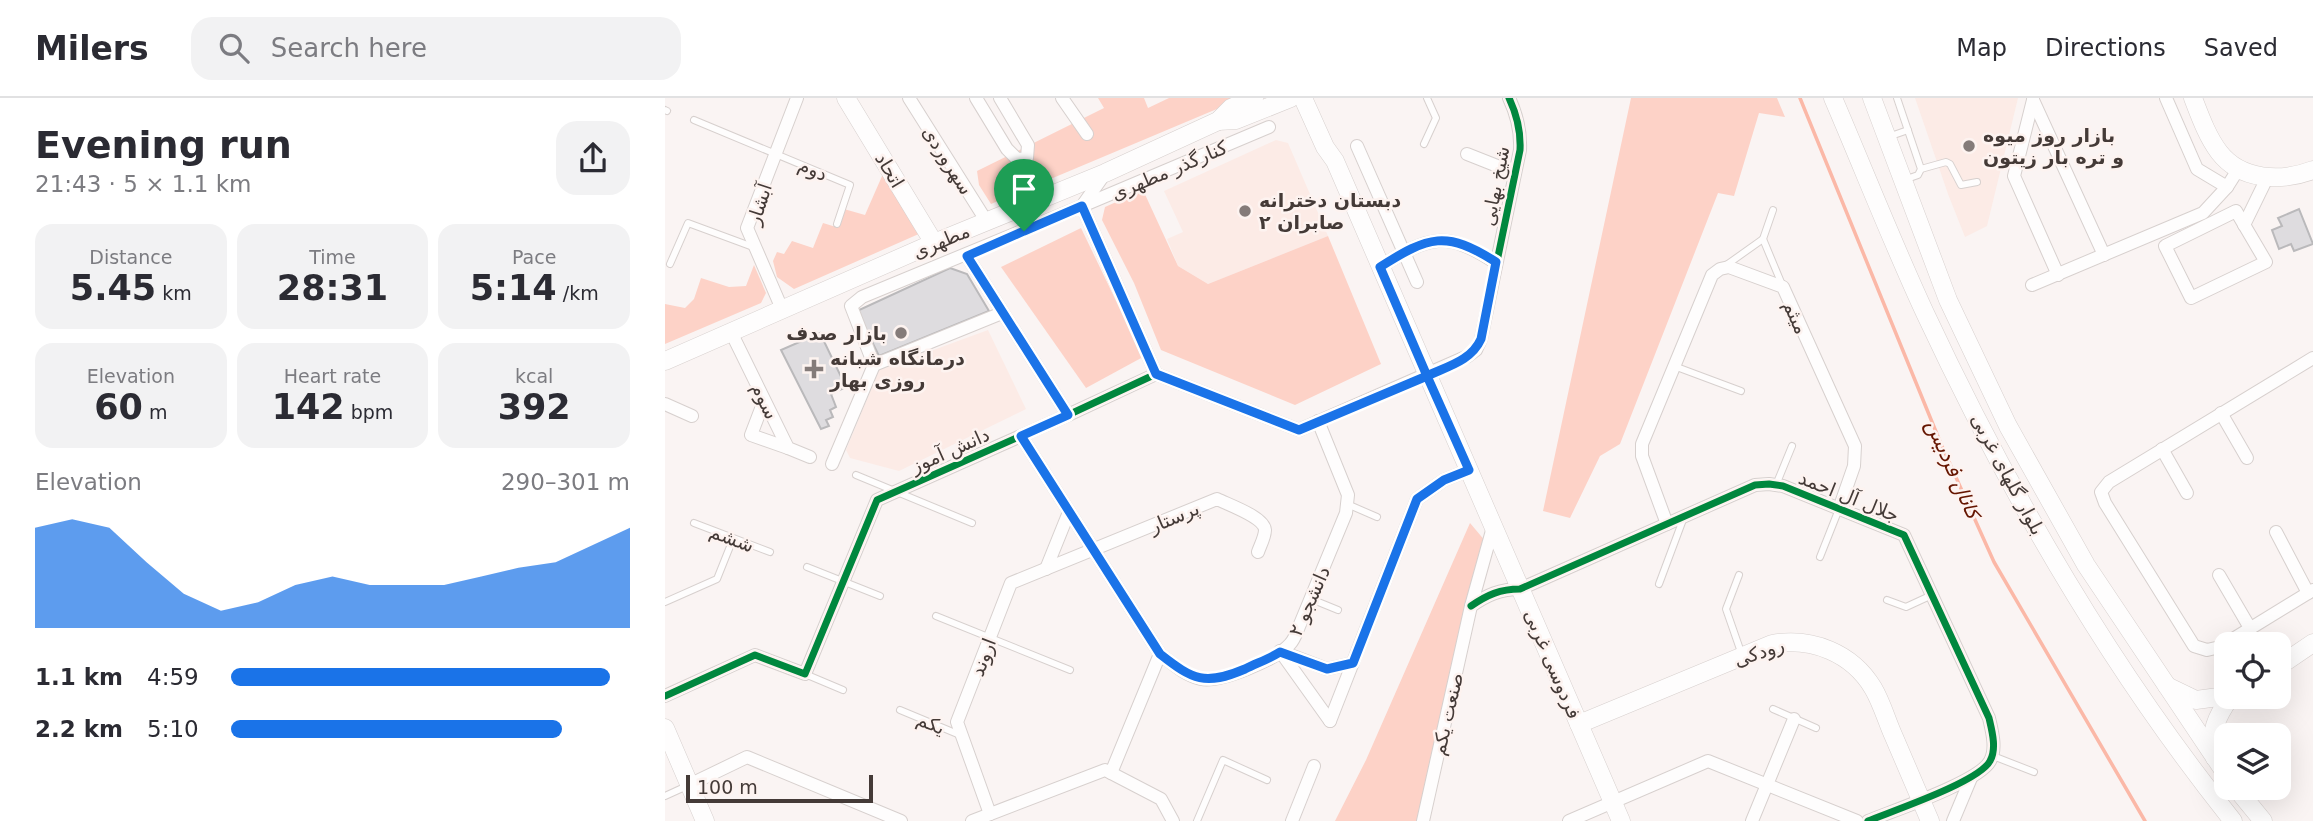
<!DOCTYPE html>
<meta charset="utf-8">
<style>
body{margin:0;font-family:"DejaVu Sans",Vazirmatn,sans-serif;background:#f2f2f3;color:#2b2b33;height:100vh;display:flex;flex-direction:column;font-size:26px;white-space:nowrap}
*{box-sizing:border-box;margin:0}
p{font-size:23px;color:#7c7c81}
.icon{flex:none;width:38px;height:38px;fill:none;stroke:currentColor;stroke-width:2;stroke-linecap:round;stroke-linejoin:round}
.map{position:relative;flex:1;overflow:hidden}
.side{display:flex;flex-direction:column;background:#fff;width:665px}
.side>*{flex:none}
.controls{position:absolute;left:1549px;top:534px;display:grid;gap:14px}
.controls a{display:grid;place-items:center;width:77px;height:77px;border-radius:14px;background:#fff;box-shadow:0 7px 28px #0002;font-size:35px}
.scale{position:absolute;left:21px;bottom:18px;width:187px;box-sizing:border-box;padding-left:7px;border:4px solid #443a37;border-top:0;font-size:19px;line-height:24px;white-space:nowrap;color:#443a37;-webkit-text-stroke:5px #fdf3f0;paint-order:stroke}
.pin{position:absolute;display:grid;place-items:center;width:60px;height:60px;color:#fff;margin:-72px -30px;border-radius:50% 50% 50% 0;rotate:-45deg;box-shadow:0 0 7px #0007}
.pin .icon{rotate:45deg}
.round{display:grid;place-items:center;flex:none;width:74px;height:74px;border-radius:21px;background:#f2f2f3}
.summary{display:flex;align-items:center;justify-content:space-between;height:119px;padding:0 35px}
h1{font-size:38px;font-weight:700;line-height:52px}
.figures{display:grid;grid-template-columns:repeat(3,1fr);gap:10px;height:119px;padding:7px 35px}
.figures div{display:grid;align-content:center;border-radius:18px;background:#f2f2f3;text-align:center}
.figures b{font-size:35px;font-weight:700}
.figures small{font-size:19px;font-weight:400}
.figures p{font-size:19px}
.chart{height:196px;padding:14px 35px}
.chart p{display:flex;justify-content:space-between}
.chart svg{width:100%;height:126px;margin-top:7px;fill:#1a73e8;opacity:.7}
ul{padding:0 35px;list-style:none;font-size:23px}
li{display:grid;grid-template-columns:112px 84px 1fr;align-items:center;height:52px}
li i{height:18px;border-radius:9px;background:#1a73e8}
header{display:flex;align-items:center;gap:42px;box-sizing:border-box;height:98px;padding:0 35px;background:#fff;border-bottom:2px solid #e1e1e2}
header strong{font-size:33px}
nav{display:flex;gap:38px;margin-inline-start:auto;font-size:24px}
.search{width:490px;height:63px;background:#f2f2f3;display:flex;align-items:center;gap:18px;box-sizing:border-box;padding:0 24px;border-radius:21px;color:#7c7c81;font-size:26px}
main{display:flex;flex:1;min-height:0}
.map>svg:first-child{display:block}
.built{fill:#fcebe6}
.green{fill:#fdd2c7}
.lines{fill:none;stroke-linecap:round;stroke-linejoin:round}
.stream{stroke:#fbb8a7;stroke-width:3.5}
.building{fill:#dedcdf;stroke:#bab9bb;stroke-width:2}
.lane-casing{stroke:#d7d0ce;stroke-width:8}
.street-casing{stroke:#d7d0ce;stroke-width:14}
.secondary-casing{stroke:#d7d0ce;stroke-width:19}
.lane{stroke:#fefdfd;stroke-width:6}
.street{stroke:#fefdfd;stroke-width:12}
.secondary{stroke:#fefdfd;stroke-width:18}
.cycleway-casing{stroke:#fdf3f0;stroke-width:11}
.cycleway{stroke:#00873e;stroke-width:7}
.route-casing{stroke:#fff;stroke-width:14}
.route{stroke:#1a73e8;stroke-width:9}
.poi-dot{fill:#847b79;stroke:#fdf3f0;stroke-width:2.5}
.labels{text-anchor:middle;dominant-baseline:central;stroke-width:5;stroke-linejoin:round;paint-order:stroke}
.poi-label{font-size:19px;font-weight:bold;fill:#443a37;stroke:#fdf3f0;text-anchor:start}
.street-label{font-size:19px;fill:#443a37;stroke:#fdf3f0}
.water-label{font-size:21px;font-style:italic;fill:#651500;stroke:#fdf3f0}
</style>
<header>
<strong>Milers</strong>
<div class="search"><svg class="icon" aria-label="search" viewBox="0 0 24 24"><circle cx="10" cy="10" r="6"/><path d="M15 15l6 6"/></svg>Search here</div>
<nav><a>Map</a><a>Directions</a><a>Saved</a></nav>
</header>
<main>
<section class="side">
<div class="summary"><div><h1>Evening run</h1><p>21:43 · 5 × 1.1 km</p></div><a class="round"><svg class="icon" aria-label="share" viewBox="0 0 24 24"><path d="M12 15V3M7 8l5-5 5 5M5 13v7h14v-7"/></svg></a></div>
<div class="figures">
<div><p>Distance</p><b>5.45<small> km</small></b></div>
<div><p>Time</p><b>28:31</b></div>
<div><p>Pace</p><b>5:14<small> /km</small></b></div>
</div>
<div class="figures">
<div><p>Elevation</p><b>60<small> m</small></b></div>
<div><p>Heart rate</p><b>142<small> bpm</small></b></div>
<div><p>kcal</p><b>392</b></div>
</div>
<div class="chart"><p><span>Elevation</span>290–301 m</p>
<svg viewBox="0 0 160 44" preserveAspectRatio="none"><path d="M0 44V9L10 6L20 9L30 21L40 32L50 38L60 35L70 29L80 26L90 29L100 29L110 29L120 26L130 23L140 21L150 15L160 9V44z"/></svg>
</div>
<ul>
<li><b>1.1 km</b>4:59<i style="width:95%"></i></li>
<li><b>2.2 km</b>5:10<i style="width:83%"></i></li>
</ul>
</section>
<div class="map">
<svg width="1648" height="723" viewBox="0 0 1648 723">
<rect width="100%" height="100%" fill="#faf4f3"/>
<g class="built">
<path d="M1250,0H1353L1322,128L1300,139L1283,96Z"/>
<path d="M611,42L623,45L663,138L543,186L513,168L502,141L518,134L499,93Z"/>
<path d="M323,232L361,311L234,373L185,360L181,352L214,272Z"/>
</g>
<g class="green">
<path d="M433,0H479L483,10L504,0H578L326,106L314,87L312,73L439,10Z"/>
<path d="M966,0H1112L1120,19L1094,15L1069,98L1053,95L955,346L935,358L905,420L878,413Z"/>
<path d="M221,69L256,135L129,191L112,179L108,163L112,154L119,156L127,143L148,150L158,125L171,129L179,111L200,117Z"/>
<path d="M478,92L513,168L543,186L663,138L716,266L630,307L496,252L469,185L437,122L440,109Z"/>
<path d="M416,130L478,259L421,290L336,169Z"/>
<path d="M89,167L101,195L96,205L0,246V206L20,210L29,201L36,180L64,189L81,188Z"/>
<path d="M805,425L821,444L764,723H670L701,662Z"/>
</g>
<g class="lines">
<path class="stream" d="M1135,0L1276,346L1329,464L1480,723"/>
</g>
<g class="building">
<path d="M1634,111L1648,146L1629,153L1626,146L1614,151L1607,132L1617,128L1613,120Z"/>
<path d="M285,170L302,176L324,213L214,258L192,213Z"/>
<path d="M155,235L181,289L166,296L171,309L165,312L168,319L161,322L164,328L156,331L116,252Z"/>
</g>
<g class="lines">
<defs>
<g id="lane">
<path d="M1232,0L1256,71L1253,77L1239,82"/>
<path d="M0,12L2,13"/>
<path d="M29,22L185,87L172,126"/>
<path d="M1223,39L1243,32"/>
<path d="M759,46L771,20L762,0"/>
<path d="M1256,71L1281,64L1285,66L1296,87L1312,84"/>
<path d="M1108,112L1098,141L1118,189"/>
<path d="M5,166L23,125L88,149"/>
<path d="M1060,168L1098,141"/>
<path d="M1009,268L1076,293"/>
<path d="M191,377L307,425"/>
<path d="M1111,387L1127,348"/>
<path d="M682,406L712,419"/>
<path d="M29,425L105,454"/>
<path d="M1155,459L1174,411"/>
<path d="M142,469L215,498"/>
<path d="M1074,477L1061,511L1077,557"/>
<path d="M994,486L1019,419"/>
<path d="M646,501L673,512"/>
<path d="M1222,502L1241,509L1267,497"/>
<path d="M0,504L52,481L68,441"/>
<path d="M271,518L405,572"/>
<path d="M140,576L178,592"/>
<path d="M1108,611L1151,630"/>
<path d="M235,612L295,637"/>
<path d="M1328,658L1369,674"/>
<path d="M0,698L22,688"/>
<path d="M532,723L558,662L602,682"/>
</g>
<g id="street">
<path d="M244,0L322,124"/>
<path d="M311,0L342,51L352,61L362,60L363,47L335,0"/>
<path d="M397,0L422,36"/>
<path d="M1501,0L1532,71L1562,89L1574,70"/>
<path d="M1368,2L1349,78L1393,177"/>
<path d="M1368,2L1439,157"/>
<path d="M692,48L752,184"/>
<path d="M802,56L850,75"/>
<path d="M1571,113L1601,164L1526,200L1500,148Z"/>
<path d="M1579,127L1602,80"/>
<path d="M302,158L403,317"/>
<path d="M715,169C764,138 781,132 831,165"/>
<path d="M1367,187L1538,115L1562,89"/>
<path d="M117,211L82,130L132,0"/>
<path d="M66,234L123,350L145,359"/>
<path d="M1648,260L1444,384L1436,394L1440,405L1529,548L1542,552L1555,549L1648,492"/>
<path d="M209,267L186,208L197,199L417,108L439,77"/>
<path d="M491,276L417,108L604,29"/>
<path d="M99,303L86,337L123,350"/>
<path d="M0,306L27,318"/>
<path d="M1556,315L1582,360"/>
<path d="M356,338L495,556C508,566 520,577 536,581C556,585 612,561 625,546C629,542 631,536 633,531L681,415L683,397L653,323"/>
<path d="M1497,351L1522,395"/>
<path d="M167,366L209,267L337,215"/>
<path d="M1002,426L977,358V346L1047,177L1055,171L1064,169L1118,189L1190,348L1189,368L1174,411"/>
<path d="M1611,434L1643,495"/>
<path d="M381,471L404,414"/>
<path d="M1554,477L1585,530"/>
<path d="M806,508C822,497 835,491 855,491L1090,387L1104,386L1118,388L1239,437L1324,620C1327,633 1332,651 1325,663C1314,684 1227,713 1203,723"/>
<path d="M0,598L90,557L140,576L212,402L403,317L491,276L634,332L803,258L811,252L816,241L855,52C856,33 852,17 844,0"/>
<path d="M665,623L752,401L779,382L804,372"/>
<path d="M665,623L615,553L662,571L688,565"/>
<path d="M446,675L496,701L508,723"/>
<path d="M24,687L82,659L236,723"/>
<path d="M325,716L292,624L346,485L552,401C564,407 599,419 600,432C600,439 595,448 593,454"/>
<path d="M307,723L440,672L446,675L495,556"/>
<path d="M627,723L649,668"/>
<path d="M758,723L806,508L828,429"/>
<path d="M904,723L1043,663L1192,723"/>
<path d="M1087,723L1129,621"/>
<path d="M1288,723L1306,680"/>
</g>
<g id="secondary">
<path d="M181,0L269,145"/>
<path d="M638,0L660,49L670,63L956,723"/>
<path d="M1168,0C1199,72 1227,144 1260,215C1344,395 1444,568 1568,723"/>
<path d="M1207,0L1283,202L1343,328L1421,467L1561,676"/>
<path d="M1528,0C1535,18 1542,38 1554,54C1576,83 1617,84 1648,72"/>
<path d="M553,23L571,22L626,0"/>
<path d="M0,263L269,145L440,75L553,23L566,10L589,0"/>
<path d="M1614,568L1648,545"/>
<path d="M1502,588L1531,602L1561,598"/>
<path d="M914,626L1107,546C1147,539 1187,555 1208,590C1217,605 1222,624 1229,639C1241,667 1253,695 1265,723"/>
<path d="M0,630L40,723"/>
<path d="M1550,660C1543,635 1552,618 1566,598"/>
<path d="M1571,690L1598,723"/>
</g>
</defs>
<use href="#lane" class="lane-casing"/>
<use href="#street" class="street-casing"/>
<use href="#secondary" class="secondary-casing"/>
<use href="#lane" class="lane"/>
<use href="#street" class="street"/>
<use href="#secondary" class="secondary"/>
<defs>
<g id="cycleway">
<path d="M806,508C822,497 835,491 855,491L1090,387L1104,386L1118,388L1239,437L1324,620C1327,633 1332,651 1325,663C1314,684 1227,713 1203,723"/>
<path d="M0,598L90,557L140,576L212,402L403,317L491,276L634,332L803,258L811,252L816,241L855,52C856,33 852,17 844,0"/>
</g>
</defs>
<use href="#cycleway" class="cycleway-casing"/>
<use href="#cycleway" class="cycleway"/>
</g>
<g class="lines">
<defs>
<path id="route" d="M359,133L302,158L403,317L356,338L495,556C528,582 540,588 580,571C592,565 604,561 615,554L662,571L688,565L752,401L779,382L804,372L762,278C783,268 806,263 816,241L831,164C781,132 764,138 715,169L762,278L634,332L491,276L417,108L359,133"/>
</defs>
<use href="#route" class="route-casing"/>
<use href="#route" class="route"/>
</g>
<g class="poi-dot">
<circle cx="1304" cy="48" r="7"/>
<circle cx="580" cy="113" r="7"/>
<circle cx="236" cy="235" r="7"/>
<path d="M145.5 260.5h7v7h7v7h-7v7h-7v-7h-7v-7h7z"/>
</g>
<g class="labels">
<g class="poi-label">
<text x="1318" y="37">بازار روز میوه<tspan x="1318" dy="22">و تره بار زیتون</tspan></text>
<text x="594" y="102">دبستان دخترانه<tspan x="594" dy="22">صابران ۲</tspan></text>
<text x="222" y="235" text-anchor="end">بازار صدف</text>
<text x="165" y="260">درمانگاه شبانه<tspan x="165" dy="22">روزی بهار</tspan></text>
</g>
<g class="street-label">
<text transform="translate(283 62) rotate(58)">سهروردی</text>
<text transform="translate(148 71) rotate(23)">دوم</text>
<text transform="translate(225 72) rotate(59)">اتحاد</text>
<text transform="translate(504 72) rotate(-23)">کنارگذر مطهری</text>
<text transform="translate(830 88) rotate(-79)">شیخ بهایی</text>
<text transform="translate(94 106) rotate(-72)">آبشار</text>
<text transform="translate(276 143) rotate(-23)">مطهری</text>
<text transform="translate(1131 219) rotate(66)">میثم</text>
<text transform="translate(100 303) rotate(64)">سوم</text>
<text transform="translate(285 352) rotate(-24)">دانش آموز</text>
<text transform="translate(1343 376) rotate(62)">بلوار گلهای غربی</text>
<text transform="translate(1184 398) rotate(22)">جلال آل احمد</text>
<text transform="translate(509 419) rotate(-23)">پرستار</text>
<text transform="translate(67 440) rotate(21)">ششم</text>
<text transform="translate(644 503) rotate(-66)">دانشجو ۲</text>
<text transform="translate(1094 554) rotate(-19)">رودکی</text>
<text transform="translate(318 559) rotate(-69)">اروند</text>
<text transform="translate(888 566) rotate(67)">فردوسی غربی</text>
<text transform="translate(782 616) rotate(-77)">صنعت یکم</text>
<text transform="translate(266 625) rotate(23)">یکم</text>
</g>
<g class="water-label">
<text transform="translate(1288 371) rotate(66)">کانال فردیس</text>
</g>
</g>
</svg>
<div class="controls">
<a><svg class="icon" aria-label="locate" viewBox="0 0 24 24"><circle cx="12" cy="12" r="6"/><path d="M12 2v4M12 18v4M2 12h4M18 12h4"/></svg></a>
<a><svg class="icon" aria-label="layers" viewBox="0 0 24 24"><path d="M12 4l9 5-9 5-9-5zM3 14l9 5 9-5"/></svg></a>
</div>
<div class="scale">100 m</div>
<div class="pin" style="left:359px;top:133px;background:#1e9e55"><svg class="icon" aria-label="arrive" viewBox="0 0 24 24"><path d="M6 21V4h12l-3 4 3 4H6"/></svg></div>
</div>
</main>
